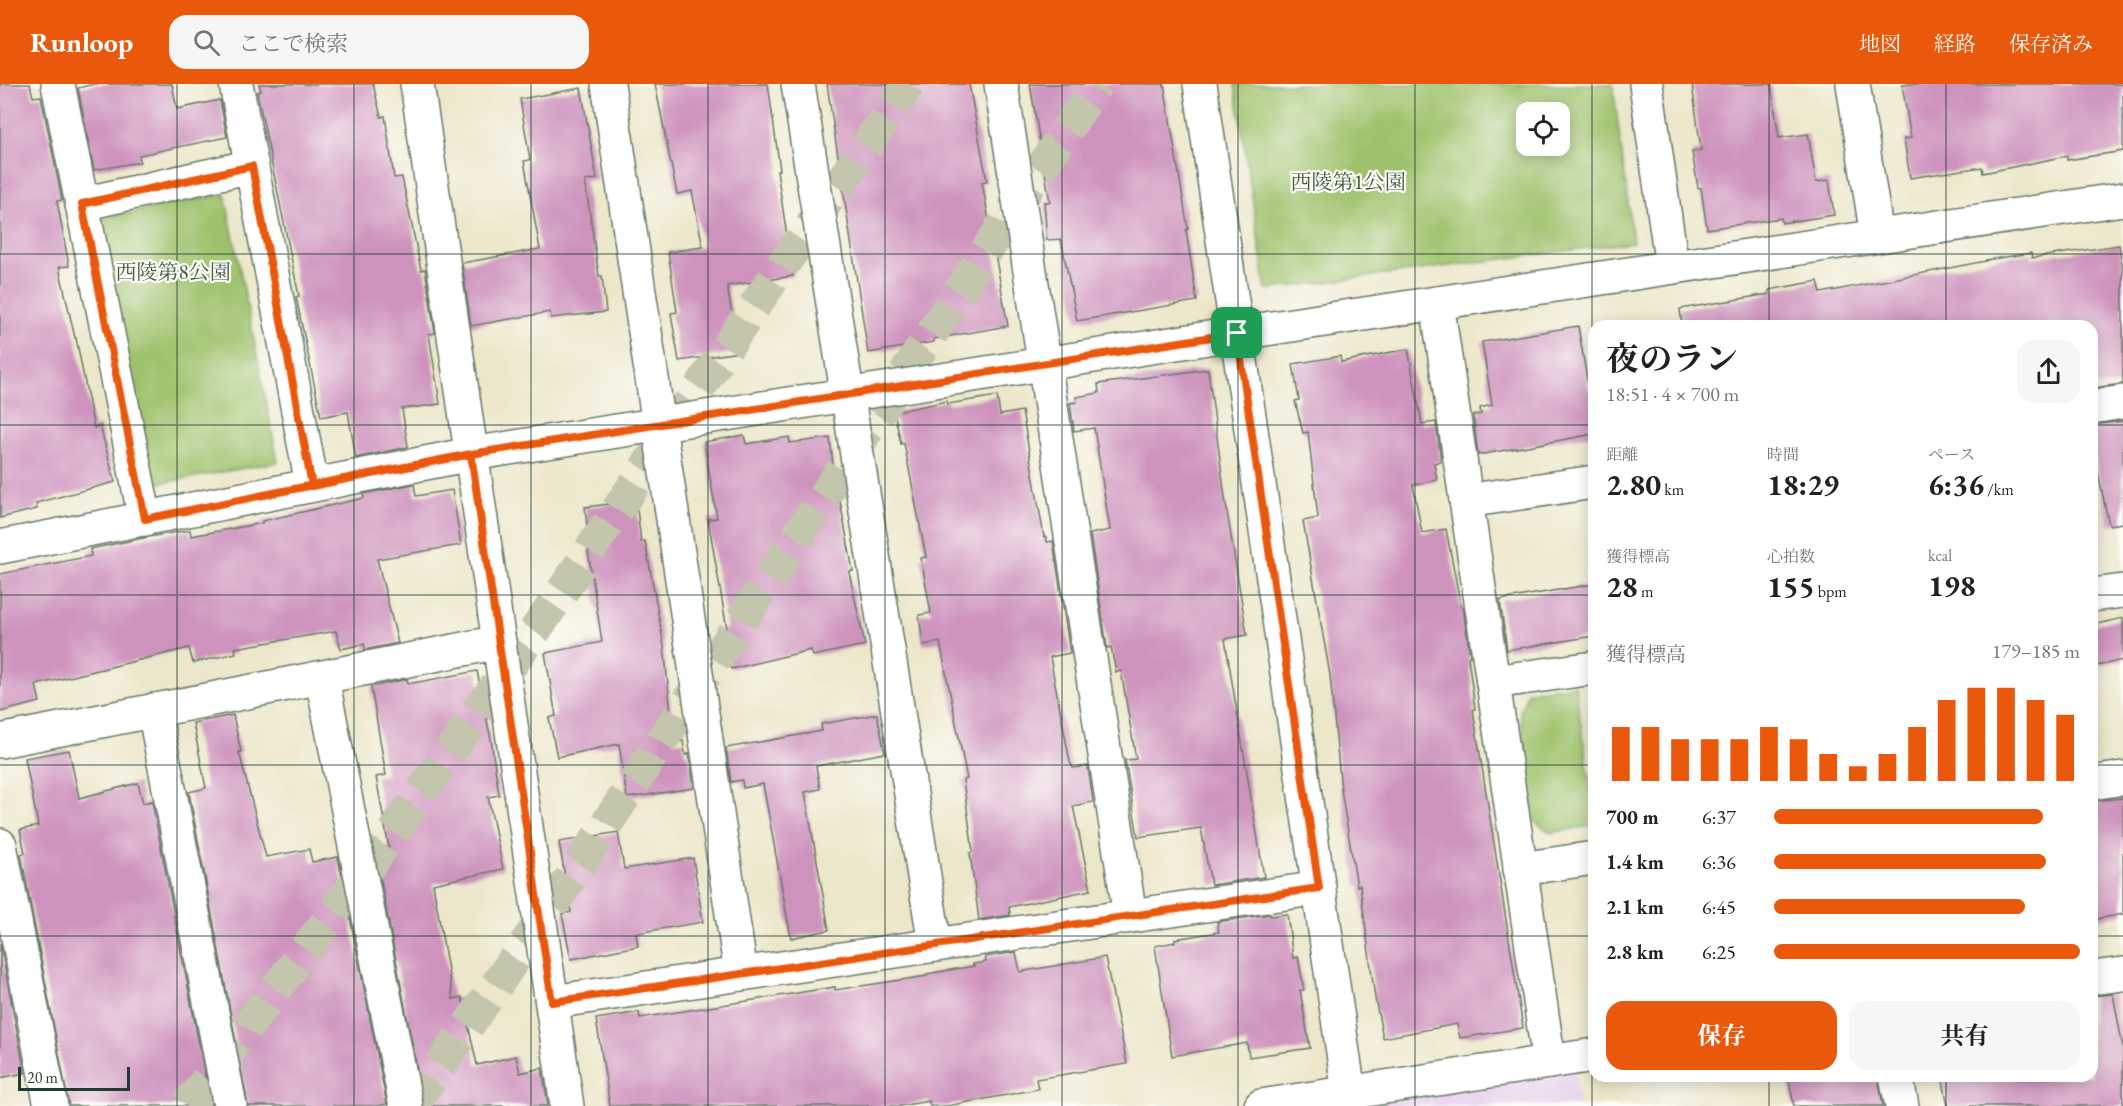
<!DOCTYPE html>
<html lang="ja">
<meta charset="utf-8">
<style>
body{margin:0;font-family:"EB Garamond","Noto Serif JP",serif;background:#f6f6f6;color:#222;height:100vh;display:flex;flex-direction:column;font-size:22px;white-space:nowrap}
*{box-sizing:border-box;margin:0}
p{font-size:20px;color:#767676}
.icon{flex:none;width:33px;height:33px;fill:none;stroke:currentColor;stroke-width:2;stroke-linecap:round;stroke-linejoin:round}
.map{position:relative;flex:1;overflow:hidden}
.drawer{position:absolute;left:1588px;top:236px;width:510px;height:762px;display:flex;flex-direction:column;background:#fff;border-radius:18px;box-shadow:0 3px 15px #0003}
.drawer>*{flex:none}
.buttons{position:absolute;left:1516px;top:18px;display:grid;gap:12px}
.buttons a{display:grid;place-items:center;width:54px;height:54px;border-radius:12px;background:#fff;box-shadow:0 3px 15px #0003;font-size:30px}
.scale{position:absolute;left:18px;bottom:15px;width:112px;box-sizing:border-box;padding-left:6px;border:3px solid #1f3d34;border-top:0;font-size:16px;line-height:21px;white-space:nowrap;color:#1f3d34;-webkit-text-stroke:4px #fdfcf7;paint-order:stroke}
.pin{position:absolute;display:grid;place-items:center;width:51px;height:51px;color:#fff;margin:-26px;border-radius:12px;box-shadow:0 3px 9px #0006}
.round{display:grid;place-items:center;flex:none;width:63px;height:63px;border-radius:18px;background:#f6f6f6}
.headline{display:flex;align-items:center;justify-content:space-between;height:102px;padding:0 18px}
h1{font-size:33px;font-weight:700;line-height:45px}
.stats{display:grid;grid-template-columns:repeat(3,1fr);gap:9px;height:102px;padding:6px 18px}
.stats div{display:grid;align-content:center}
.stats b{font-size:30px;font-weight:700}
.stats small{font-size:16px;font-weight:400}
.stats p{font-size:16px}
.chart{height:168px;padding:12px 18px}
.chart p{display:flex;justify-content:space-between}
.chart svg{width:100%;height:108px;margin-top:6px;stroke:#ea580c;stroke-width:6}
.button{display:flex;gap:12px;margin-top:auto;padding:12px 18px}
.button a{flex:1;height:69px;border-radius:18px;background:#ea580c;color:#fff;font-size:24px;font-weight:700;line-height:69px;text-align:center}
.button a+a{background:#f6f6f6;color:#222}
ul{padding:0 18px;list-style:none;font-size:20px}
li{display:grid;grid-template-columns:96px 72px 1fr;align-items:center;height:45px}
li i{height:15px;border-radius:8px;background:#ea580c}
header{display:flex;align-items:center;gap:36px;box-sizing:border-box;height:84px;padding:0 30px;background:#ea580c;color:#fff}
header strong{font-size:28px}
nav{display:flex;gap:33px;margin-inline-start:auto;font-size:21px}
.search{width:420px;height:54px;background:#f6f6f6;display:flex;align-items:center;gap:15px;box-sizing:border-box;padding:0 21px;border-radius:18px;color:#767676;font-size:22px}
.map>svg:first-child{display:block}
.built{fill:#e8d2ee}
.green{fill:#9ec26c;stroke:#5e8050;stroke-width:1.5;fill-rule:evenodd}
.building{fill:#ce93bd}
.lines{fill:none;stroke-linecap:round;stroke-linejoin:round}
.highway-tunnel{stroke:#c3c5ac;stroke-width:33;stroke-dasharray:33 16;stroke-linecap:butt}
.street-casing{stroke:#677868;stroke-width:36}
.street{stroke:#fff;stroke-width:33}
.route-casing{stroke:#fff;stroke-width:12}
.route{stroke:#ea580c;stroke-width:8}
.grid{fill:none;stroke:#1f3d34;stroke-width:1.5;stroke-opacity:0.55}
.labels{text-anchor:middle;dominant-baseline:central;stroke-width:4.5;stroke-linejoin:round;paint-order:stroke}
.park-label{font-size:21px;fill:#3f5e42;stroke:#fdfcf7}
</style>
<header>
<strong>Runloop</strong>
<div class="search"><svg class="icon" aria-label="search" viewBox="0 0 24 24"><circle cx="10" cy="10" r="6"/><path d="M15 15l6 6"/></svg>ここで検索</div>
<nav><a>地図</a><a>経路</a><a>保存済み</a></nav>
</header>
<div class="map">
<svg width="2123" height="1022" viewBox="0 0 2123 1022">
<rect width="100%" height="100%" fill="#fdfcf7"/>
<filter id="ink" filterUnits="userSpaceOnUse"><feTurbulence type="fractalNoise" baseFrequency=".0167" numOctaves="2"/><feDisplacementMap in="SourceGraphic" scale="12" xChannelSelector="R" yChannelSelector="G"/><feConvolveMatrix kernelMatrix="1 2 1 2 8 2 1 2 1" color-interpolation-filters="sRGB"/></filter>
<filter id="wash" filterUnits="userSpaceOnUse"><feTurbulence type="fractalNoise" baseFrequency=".008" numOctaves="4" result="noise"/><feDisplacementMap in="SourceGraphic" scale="24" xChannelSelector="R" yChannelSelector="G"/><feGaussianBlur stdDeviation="1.35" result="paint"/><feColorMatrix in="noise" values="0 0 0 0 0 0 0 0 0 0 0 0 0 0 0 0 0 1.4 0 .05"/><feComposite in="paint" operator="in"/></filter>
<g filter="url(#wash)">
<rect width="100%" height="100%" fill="#ece7ca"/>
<path class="built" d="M1575,985L1579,1022H1355Z"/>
<g class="green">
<path d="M1235,0H1613L1633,158L1266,206ZM1527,28H1560V62H1527Z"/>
<path d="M225,110L278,378L150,401L96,135Z"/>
<path d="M1575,601L1594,725V741L1551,749L1534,737L1520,627L1528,607Z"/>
</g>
<g id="blocks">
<g class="building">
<path d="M0,0H30L33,13L41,12L62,116L57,117L69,182L59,183L75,254H76L94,344L100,342L115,398L36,419L37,425L0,434Z"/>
<path d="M94,0H172L177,25L220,16L227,53L139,71L140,78L94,86L78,4Z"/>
<path d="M259,0H373L381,33L385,32L394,94L402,93L421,186L425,185L435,249L429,250L440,320L402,325L408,363L356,374L348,328L321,333L296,213L299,212L257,8L261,7Z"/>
<path d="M655,0H768L780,86H777L793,192L727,202L739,268L679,277L671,229L677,228L668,168L703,163L692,107L677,110Z"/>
<path d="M827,0H969L987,97L982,98L1008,242L933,255L934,258L868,269Z"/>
<path d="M1030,0H1164L1188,145L1186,146L1197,217L1077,237L1061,155L1047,156L1044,118H1050Z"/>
<path d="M1692,0H1771L1779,54L1808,50L1816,98L1829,96L1834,131L1782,139L1781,134L1707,145L1701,104H1698L1692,68L1701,66Z"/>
<path d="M1902,0H2123V67L2067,76V72L1983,89L1982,83L1910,94L1904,55L1911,54Z"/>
<path d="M581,4L597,95L585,97L599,192H602L606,228L551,234L550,228L471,242L462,179L540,165L524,77L530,76L520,15Z"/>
<path d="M2119,161L2123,187V300L2092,304V242H1682L1680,225L1769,210V206L1818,197L1821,209L1986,177V176L2031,169L2032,174Z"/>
<path d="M1578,242L1589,307L1594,306V350L1478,371L1473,331L1481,330L1480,324L1492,321L1482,258Z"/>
<path d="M1408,265L1422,340L1436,338L1441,377L1434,379L1437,396L1413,401L1422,449L1446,445L1461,523H1463L1470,572L1468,573L1475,625L1473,626L1523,944L1460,954L1457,940L1383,954L1375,914L1360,801L1357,802L1341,706L1330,591L1303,437L1318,434L1308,348L1303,349L1295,317L1299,316L1293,280L1340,272L1341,278Z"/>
<path d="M1208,285L1226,421L1247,551L1225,555L1264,793L1211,801L1201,744L1138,753L1125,676L1136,675L1121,587L1116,588L1111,563L1107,564L1090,450L1110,446L1094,344L1074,347L1070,319L1077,318L1076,313L1099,309L1098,300Z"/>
<path d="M997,312L1000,331L1022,327L1044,453H1046L1047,458L1053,457L1070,569L1050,573L1070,678L1073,684L1088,682L1093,718L1073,722L1091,806L1009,823L1010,831L979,836L970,769L973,768L963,696L967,695L940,558L923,561L919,531L931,529L921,474L926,473L904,359L901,360L894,328L947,317L948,320Z"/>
<path d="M2123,337V439L2109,441L2092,360V341Z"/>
<path d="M744,351L746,360L789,353L790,359L830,354L837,417H840L853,487L849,488L865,561L813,572L811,566L731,585L722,546L727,545L708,435L717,434L704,358Z"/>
<path d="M414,400L416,412L452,406L461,461L377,475L398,559L365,566L364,560L341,565L336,547L235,564L236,569L193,579L189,564L36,601L40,618L0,628V490L91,472L90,465L148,453L190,446L191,452L262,439V437L364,414L363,410Z"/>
<path d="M636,417L641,458L645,457L664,562L674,658L683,657L685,671L689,670L694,704L627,714L619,660L557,673L549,634L556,632L545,569L602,558L588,467L590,466L585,423Z"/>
<path d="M1594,500V552L1507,566L1500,516Z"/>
<path d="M2123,534V576L2092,583V541Z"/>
<path d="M477,587L491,656L499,711L488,713L503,785L433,800L453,915L462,913L477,981L516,972L520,989L542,984L548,1022H424L375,766L389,764L376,693L386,691L371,603L407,595L408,600Z"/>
<path d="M877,630L885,669L816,682L820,705L805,708L829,846L791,854L763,700L743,704L742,696L731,698L726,664L822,647L821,640Z"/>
<path d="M233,631L241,668H239L266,773L309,765L312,778L338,773L387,1020L378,1022H248L189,708L206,704L193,639Z"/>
<path d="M69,666L79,714L138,699L143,719L152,717L211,1022H69L21,770L25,769L20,746L38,742L25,674Z"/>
<path d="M2123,714V830L2092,836V717Z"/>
<path d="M618,748L624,785L693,774L703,838L636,849L638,862L571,875L562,830L571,828L559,758Z"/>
<path d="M1270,830V832L1287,830L1293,874L1298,873L1304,906H1300L1310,964L1249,973L1247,959L1172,972L1155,862L1175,858V855L1219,848L1217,838Z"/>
<path d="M0,859L25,989L0,994Z"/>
<path d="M1016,868L1020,888L1105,873L1127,980L1036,995L1038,1005L947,1022H930L929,1017L899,1022H610L596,935L639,928L640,934L835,903V906L927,892V890L974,882L973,880L986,878L985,873Z"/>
<path d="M2113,910L2123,964V1022H1948L1942,992H2092V912Z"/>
<path d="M1788,992H1878L1883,1022H1794Z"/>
</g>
</g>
</g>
<g filter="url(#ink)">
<use href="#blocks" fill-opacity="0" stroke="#677868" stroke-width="1.5"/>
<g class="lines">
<g class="highway-tunnel">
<path d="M187,1022L375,774L553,521L758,217L909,0"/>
<path d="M412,1022L568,798L1097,0"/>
</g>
<defs>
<g id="street">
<path d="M58,0L145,435"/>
<path d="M236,0L312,401"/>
<path d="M417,0L567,1022"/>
<path d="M608,0L741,890"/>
<path d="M798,0L935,861"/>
<path d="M1001,0L1130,832"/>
<path d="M1200,0L1349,1009"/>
<path d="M1646,0L1672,183"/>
<path d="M1853,0L1877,152"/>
<path d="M82,120L252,82"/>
<path d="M1437,219L1549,978"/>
<path d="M2092,323L2123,318"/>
<path d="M1466,417L1594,398"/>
<path d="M0,463L471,370L1272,244L2123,115"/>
<path d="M2092,511L2123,507"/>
<path d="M322,594L406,1022"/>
<path d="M1493,598L1594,584"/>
<path d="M154,626L230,1022"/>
<path d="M0,657L499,558"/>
<path d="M2092,699L2123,694"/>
<path d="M0,761L51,1022"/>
<path d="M1520,785L1594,774"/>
<path d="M2092,894L2123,890"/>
<path d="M552,918L1319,804"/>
<path d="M1896,992L1902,1022"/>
<path d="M1261,1022L1594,971"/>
</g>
</defs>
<use href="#street" class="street-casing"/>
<use href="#street" class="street"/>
</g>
</g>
<g class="lines" filter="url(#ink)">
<defs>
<path id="route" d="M1237,249L471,370L312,402L252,82L82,120L145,435C254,413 362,391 471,370L552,918L1319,804L1237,249"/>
</defs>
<use href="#route" class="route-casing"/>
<use href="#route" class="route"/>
</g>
<path class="grid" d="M177,0V1022M354,0V1022M531,0V1022M708,0V1022M885,0V1022M1062,0V1022M1238,0V1022M1415,0V1022M1592,0V1022M1769,0V242M1946,0V242M0,170H2123M0,341H1594M2092,341H2123M0,511H1594M2092,511H2123M0,681H1594M2092,681H2123M0,852H1594M2092,852H2123M1769,992V1022M1946,992V1022"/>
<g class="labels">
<g class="park-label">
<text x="1348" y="97">西陵第1公園</text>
<text x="173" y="187">西陵第8公園</text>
</g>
</g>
</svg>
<div class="buttons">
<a><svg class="icon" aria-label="locate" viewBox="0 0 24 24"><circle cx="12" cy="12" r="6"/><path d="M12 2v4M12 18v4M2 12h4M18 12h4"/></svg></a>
</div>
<div class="scale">20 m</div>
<div class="pin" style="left:1237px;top:249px;background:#1e9e55"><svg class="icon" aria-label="arrive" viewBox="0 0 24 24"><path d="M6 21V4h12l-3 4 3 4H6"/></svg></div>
<section class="drawer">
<div class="headline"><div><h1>夜のラン</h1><p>18:51 · 4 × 700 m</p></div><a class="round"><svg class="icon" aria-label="share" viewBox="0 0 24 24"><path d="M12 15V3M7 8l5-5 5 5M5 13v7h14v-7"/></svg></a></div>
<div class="stats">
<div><p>距離</p><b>2.80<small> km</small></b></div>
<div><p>時間</p><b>18:29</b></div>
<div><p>ペース</p><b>6:36<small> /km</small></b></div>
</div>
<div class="stats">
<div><p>獲得標高</p><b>28<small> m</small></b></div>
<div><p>心拍数</p><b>155<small> bpm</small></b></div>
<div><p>kcal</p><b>198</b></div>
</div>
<div class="chart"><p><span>獲得標高</span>179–185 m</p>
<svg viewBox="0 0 160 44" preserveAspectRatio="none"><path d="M5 44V22M15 44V22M25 44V27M35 44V27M45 44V27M55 44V22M65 44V27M75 44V33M85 44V38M95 44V33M105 44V22M115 44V11M125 44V6M135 44V6M145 44V11M155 44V17"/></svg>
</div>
<ul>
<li><b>700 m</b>6:37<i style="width:88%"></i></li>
<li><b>1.4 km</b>6:36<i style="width:89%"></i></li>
<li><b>2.1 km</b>6:45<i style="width:82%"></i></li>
<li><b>2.8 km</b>6:25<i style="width:100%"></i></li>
</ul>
<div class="button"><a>保存</a><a>共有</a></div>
</section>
</div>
